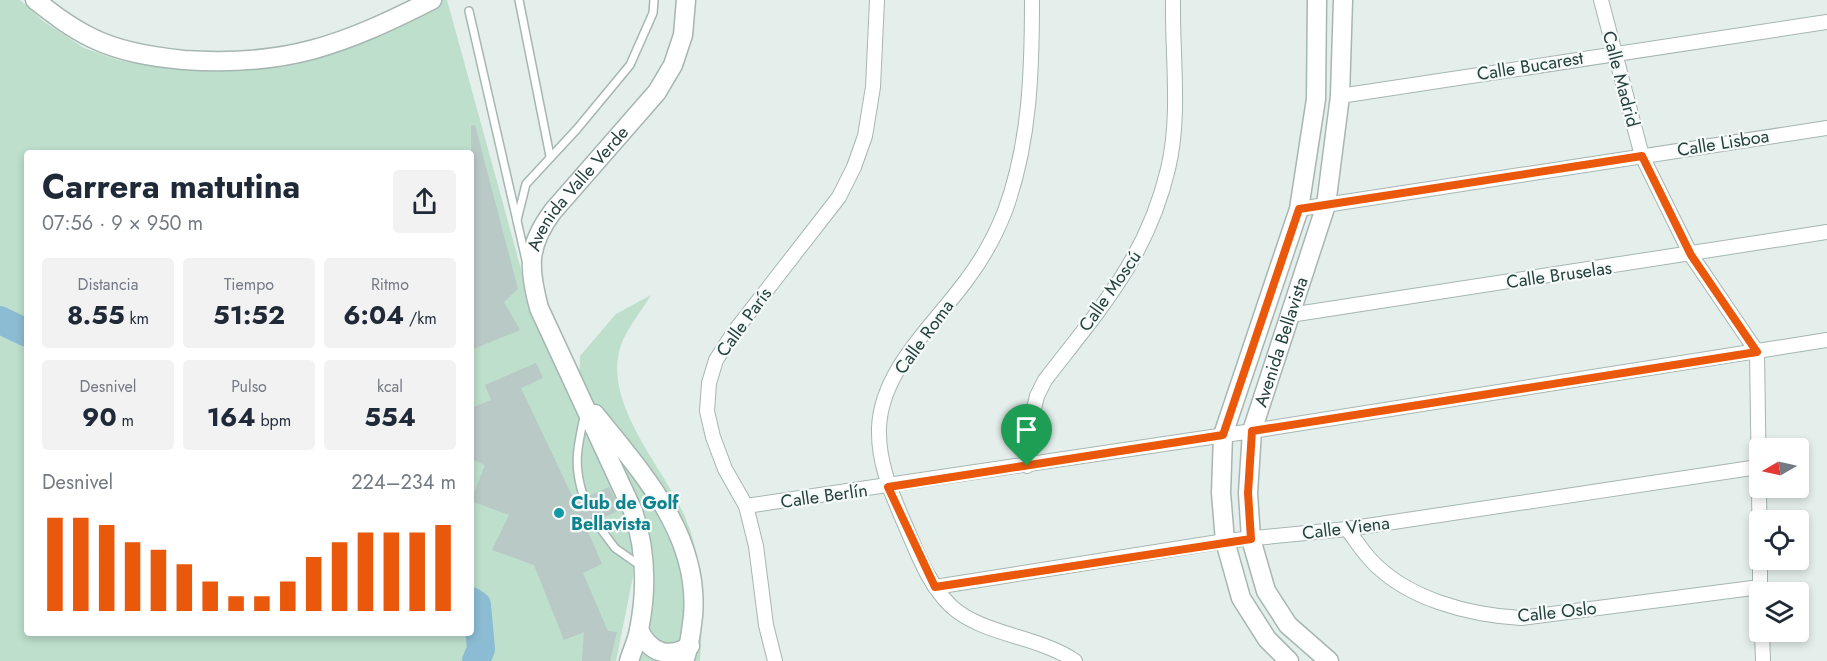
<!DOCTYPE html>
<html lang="es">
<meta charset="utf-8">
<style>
body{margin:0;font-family:Jost,sans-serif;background:#f2f2f3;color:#1f2937;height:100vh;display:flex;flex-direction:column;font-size:22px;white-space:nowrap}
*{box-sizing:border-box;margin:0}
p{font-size:20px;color:#747a83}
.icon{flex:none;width:33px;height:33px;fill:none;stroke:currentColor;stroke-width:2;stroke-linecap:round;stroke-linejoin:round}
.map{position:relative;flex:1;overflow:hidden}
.drawer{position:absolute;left:24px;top:150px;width:450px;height:486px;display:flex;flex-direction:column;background:#fff;border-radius:6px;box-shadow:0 3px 9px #0003}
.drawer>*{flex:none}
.needle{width:39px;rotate:261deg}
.buttons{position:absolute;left:1749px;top:438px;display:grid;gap:12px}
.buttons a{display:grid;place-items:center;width:60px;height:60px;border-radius:6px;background:#fff;box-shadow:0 3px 9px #0003;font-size:30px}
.pin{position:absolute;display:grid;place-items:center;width:51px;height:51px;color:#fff;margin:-62px -26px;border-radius:50% 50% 50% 0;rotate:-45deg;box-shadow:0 0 6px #0007}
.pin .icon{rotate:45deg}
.round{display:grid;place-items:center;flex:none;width:63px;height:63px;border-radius:6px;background:#f2f2f3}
.headline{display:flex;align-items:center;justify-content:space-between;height:102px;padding:0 18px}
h1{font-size:33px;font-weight:700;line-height:45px}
.metrics{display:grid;grid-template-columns:repeat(3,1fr);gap:9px;height:102px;padding:6px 18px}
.metrics div{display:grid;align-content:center;border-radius:6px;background:#f2f2f3;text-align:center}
.metrics b{font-size:26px;font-weight:700}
.metrics small{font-size:16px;font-weight:400}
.metrics p{font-size:16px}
.chart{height:168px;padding:12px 18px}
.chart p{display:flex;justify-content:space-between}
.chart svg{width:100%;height:108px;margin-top:6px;stroke:#ea580c;stroke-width:6}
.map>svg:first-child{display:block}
.green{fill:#bddfcc;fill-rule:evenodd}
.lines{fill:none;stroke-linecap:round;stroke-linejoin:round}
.river{stroke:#8cbcd3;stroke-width:28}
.building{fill:#b9c9c5}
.service-casing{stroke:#a6b6b3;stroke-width:10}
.minor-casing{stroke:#a6b6b3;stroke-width:16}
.tertiary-casing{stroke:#a6b6b3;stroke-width:21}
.service{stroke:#fff;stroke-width:7}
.minor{stroke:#fff;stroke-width:14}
.tertiary{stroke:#fff;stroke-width:18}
.route-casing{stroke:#fff;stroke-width:12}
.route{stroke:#ea580c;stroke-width:8}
.culture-dot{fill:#0f9aa8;stroke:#f5faf8;stroke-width:2}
.labels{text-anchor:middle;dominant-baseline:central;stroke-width:4.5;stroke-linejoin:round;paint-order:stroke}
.street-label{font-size:18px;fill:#23403d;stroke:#f5faf8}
.culture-label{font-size:18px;font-weight:bold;fill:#0d838f;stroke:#f5faf8;text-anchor:start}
</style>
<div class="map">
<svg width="1827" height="661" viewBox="0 0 1827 661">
<rect width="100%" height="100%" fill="#e4eeeb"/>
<g class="green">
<path d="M0,0H20L43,21L84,48L118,60L157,67L203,70L247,67L440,0H447L524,280L567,391L625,517L633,544V577L616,661H0ZM27,153H471V633H27Z"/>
<path d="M651,295C642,310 629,326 622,342C599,401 663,466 685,517C705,564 703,612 700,661H631L638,640L661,646L642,627L649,569L579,388L580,356L616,314Z"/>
</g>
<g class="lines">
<g class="river">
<path d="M0,320L27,333"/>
<path d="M471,601L477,605L481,649L476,661"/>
</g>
</g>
<g class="building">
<path d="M475,125L518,289L504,302L520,330L471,350V126Z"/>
<path d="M536,363L543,378L521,388L575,502L579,500L586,503L589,496L609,487L620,510L600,519L592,516L590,523L585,525L602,564L583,573L608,631L617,632L610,661H582L584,632L564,640L534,565L492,550L509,515L471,501L485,465L471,459V408L491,400L485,385Z"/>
</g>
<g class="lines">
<defs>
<g id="service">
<path d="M519,0L550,156"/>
<path d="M469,11L526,260"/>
<path d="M517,220L526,184L577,129L630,65L653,13L654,0"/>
<path d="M584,498C573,466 577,449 584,417"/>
<path d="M595,521L615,548L642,567"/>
</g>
<g id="minor">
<path d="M1032,0C1032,71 1030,143 1005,211C996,234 983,258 968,278C936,323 881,369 879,428C878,461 890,490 903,520C916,549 927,583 951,606C982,635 1039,636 1075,661"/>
<path d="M1601,0L1642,156L1691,255L1757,352L1760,558"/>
<path d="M1340,96L1827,22"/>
<path d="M1299,209L1827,128"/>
<path d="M1290,315L1827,232"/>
<path d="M1027,466L1033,413L1037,396L1045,380C1099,310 1147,258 1168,169C1181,115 1172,55 1173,0"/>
<path d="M746,506L1252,431L1827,340"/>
<path d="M1347,529C1354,538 1361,549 1369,558C1405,599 1469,615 1521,618L1760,587"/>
<path d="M1760,560V592"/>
<path d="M935,587L1225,541L1347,529L1758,467"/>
<path d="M1762,632L1763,661"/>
<path d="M775,661L766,625L756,546L746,506L725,469L713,437L707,411L709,383L716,360L734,332L839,197L854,167L865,136L873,87L877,0"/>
</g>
<g id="tertiary">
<path d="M35,0C53,14 71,28 92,38C120,52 153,57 184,60C286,67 343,45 432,0"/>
<path d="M595,414C642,473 700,535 693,616C691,632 690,646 684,661"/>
<path d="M639,630C650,653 668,659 690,646"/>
<path id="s1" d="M629,661C632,651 637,641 639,630C647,590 646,549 633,511L539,308C528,267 527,246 553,211L657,92L673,65L683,35L686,0"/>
<path d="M1289,661L1267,639L1241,598L1225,541L1221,493L1223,435L1299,209L1316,99L1317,0"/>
<path id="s2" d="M1329,661L1288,625L1266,591L1251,539L1248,493L1252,431L1326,205L1340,96L1343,0"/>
</g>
</defs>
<use href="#service" class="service-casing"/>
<use href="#minor" class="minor-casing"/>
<use href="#tertiary" class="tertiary-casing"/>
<use href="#service" class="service"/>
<use href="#minor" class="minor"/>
<use href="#tertiary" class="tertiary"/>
</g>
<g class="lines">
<defs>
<path id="route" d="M1642,156L1691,255L1757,352L1252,431L1248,493L1251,539L935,587L888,487L1223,435L1299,209Z"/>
</defs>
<use href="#route" class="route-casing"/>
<use href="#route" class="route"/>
</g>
<circle class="culture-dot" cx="559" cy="513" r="6"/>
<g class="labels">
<g class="street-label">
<text transform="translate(1530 66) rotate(-9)">Calle Bucarest</text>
<text transform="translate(1621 79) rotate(75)">Calle Madrid</text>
<text transform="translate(1723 143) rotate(-9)">Calle Lisboa</text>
<text stroke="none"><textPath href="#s1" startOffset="512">Avenida Valle Verde</textPath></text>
<text transform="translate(1559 275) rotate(-8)">Calle Bruselas</text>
<text transform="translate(1110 291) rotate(-55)">Calle Moscú</text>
<text transform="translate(744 322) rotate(-54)">Calle París</text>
<text transform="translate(924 337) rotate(-54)">Calle Roma</text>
<text stroke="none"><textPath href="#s2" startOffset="351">Avenida Bellavista</textPath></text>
<text transform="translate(824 496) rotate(-8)">Calle Berlín</text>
<text transform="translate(1346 528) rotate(-7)">Calle Viena</text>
<text transform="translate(1557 612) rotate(-6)">Calle Oslo</text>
</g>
<g class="culture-label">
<text x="571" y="503">Club de Golf<tspan x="571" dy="21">Bellavista</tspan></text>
</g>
</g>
</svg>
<div class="buttons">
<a><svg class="needle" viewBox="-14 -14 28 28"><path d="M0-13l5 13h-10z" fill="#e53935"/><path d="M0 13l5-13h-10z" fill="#747a83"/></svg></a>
<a><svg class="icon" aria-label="locate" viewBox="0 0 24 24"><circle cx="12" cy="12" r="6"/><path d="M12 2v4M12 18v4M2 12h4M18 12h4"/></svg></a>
<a><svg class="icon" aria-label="layers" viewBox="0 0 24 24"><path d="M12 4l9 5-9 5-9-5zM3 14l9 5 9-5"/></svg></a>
</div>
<div class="pin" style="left:1027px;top:466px;background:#1e9e55"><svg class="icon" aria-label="arrive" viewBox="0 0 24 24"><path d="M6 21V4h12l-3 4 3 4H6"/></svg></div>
<section class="drawer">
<div class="headline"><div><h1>Carrera matutina</h1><p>07:56 · 9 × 950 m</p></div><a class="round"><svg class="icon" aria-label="share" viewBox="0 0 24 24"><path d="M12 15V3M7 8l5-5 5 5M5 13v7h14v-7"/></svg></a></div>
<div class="metrics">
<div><p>Distancia</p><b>8.55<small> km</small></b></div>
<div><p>Tiempo</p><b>51:52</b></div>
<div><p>Ritmo</p><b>6:04<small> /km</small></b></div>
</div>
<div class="metrics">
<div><p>Desnivel</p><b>90<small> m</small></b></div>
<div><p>Pulso</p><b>164<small> bpm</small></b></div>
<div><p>kcal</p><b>554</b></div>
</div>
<div class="chart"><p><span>Desnivel</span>224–234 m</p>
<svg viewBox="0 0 160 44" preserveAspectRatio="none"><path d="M5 44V6M15 44V6M25 44V9M35 44V16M45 44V19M55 44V25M65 44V32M75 44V38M85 44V38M95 44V32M105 44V22M115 44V16M125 44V12M135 44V12M145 44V12M155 44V9"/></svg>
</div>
</section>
</div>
